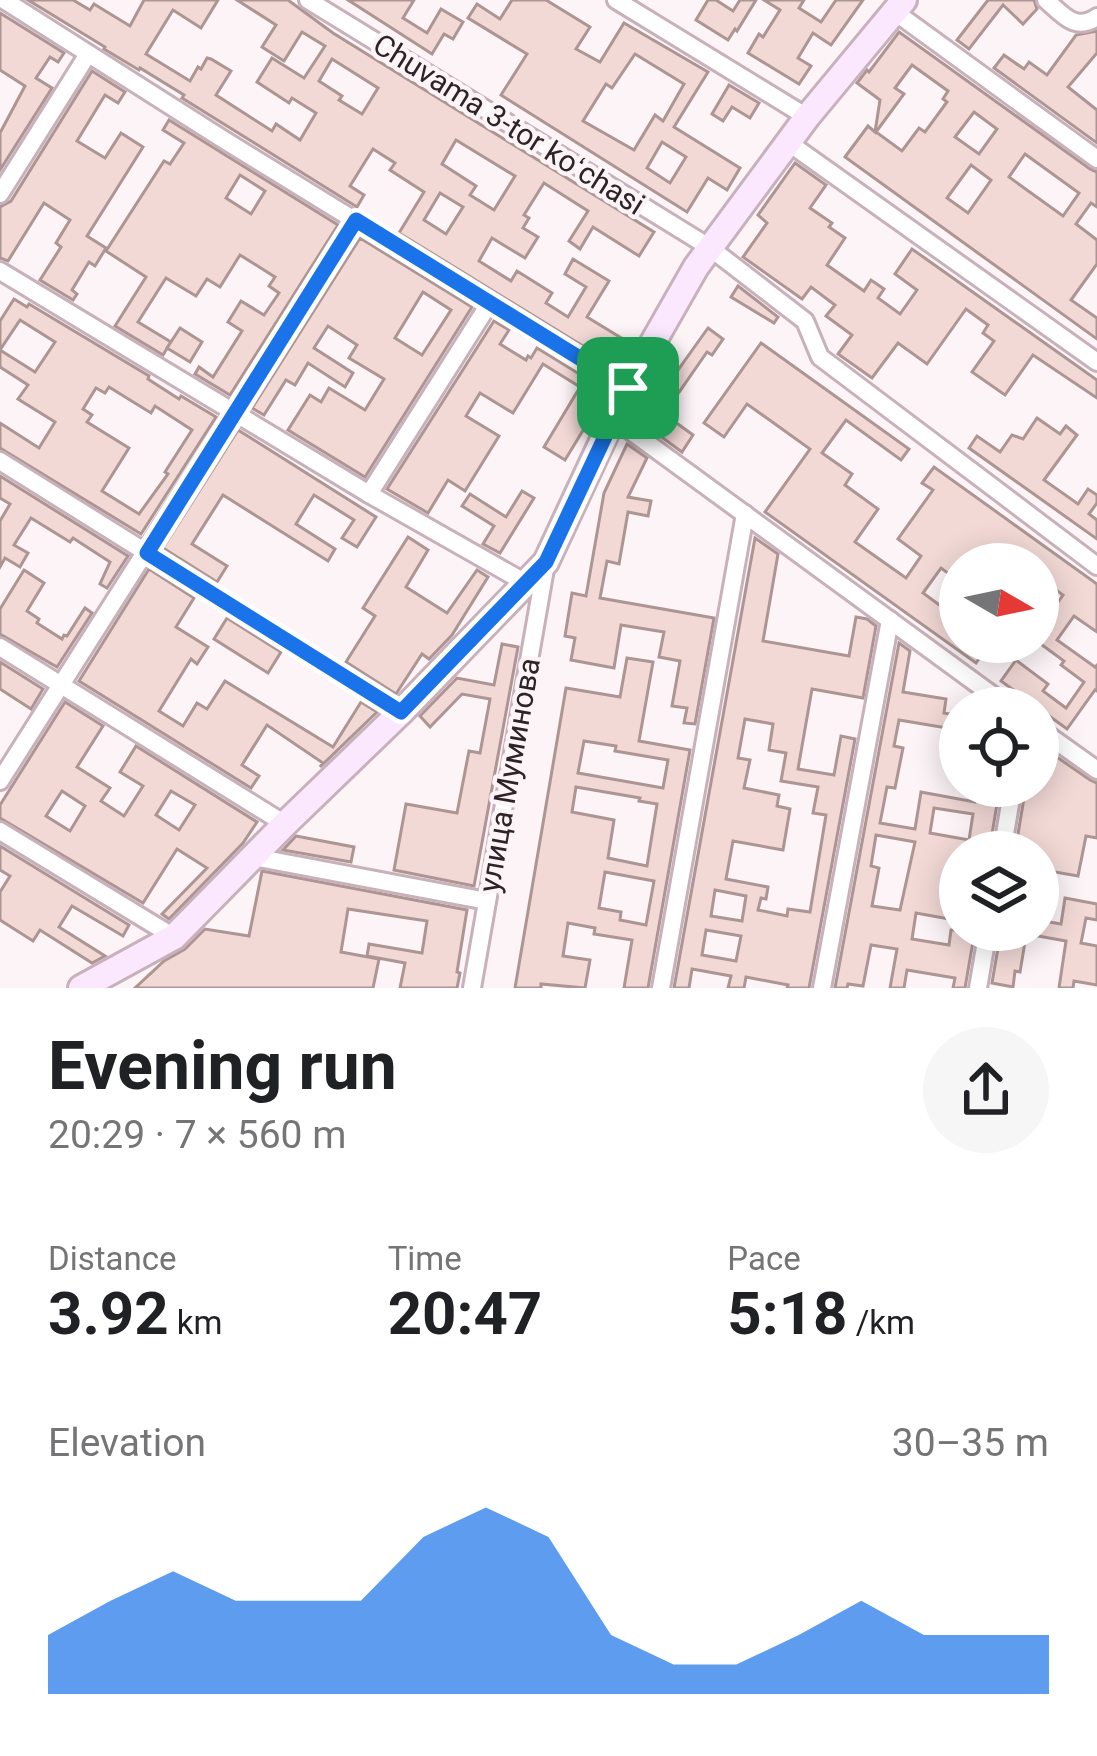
<!DOCTYPE html>
<meta charset="utf-8">
<style>
body{margin:0;font-family:Roboto,sans-serif;background:#f6f6f6;color:#202124;height:100vh;display:flex;flex-direction:column;font-size:45px;white-space:nowrap}
*{box-sizing:border-box;margin:0}
p{font-size:39px;color:#757577}
.icon{flex:none;width:66px;height:66px;fill:none;stroke:currentColor;stroke-width:2;stroke-linecap:round;stroke-linejoin:round}
.map{position:relative;height:988px;overflow:hidden}
.drawer{display:flex;flex-direction:column;background:#fff;flex:1}
.drawer>*{flex:none}
.needle{width:78px;rotate:99deg}
.controls{position:absolute;left:939px;top:543px;display:grid;gap:24px}
.controls a{display:grid;place-items:center;width:120px;height:120px;border-radius:50%;background:#fff;box-shadow:0 6px 30px #0003;font-size:60px}
.pin{position:absolute;display:grid;place-items:center;width:102px;height:102px;color:#fff;margin:-51px;border-radius:24px;box-shadow:0 6px 18px #0006}
.round{display:grid;place-items:center;flex:none;width:126px;height:126px;border-radius:63px;background:#f6f6f6}
.overview{display:flex;align-items:center;justify-content:space-between;height:204px;padding:0 48px}
h1{font-size:66px;font-weight:700;line-height:90px}
.metrics{display:grid;grid-template-columns:repeat(3,1fr);gap:18px;height:204px;padding:12px 48px}
.metrics div{display:grid;align-content:center}
.metrics b{font-size:60px;font-weight:700}
.metrics small{font-size:33px;font-weight:400}
.metrics p{font-size:33px}
.chart{height:336px;padding:24px 48px}
.chart p{display:flex;justify-content:space-between}
.chart svg{width:100%;height:216px;margin-top:12px;fill:#1a73e8;opacity:.7}
.map>svg:first-child{display:block}
.building{fill:#f2d9d6;stroke:#ac9592;stroke-width:3;fill-rule:evenodd}
.lines{fill:none;stroke-linecap:round;stroke-linejoin:round}
.street-casing{stroke:#c8b1ba;stroke-width:22}
.secondary-casing{stroke:#c8b1ba;stroke-width:30}
.street{stroke:#fff;stroke-width:16}
.secondary{stroke:#fbe8fe;stroke-width:24}
.route-casing{stroke:#fff;stroke-width:24}
.route{stroke:#1a73e8;stroke-width:15}
.labels{text-anchor:middle;dominant-baseline:central;stroke-width:9;stroke-linejoin:round;paint-order:stroke}
.street-label{font-size:30px;fill:#2c2427;stroke:#fdf4f7}
</style>
<div class="map">
<svg width="1097" height="988" viewBox="0 0 1097 988">
<rect width="100%" height="100%" fill="#fdf4f7"/>
<g class="building">
<path d="M28,0H73L90,10L94,4L130,26L144,0H218L201,28L173,10L146,54L190,81L198,67L201,69L207,58L211,59L231,71L216,95L272,131L276,124L300,140L316,113L292,98L289,103L257,82L272,58L304,78L325,46L302,32L284,61L262,47L276,25L237,0H288L333,33L654,232L639,256L593,227L580,249L569,241L588,211L544,183L524,215L529,218L523,228L538,237L525,258L492,238L479,261L511,281L517,271L552,293L546,303L568,317L586,287L565,274L573,259L609,281L587,317L623,339L609,362L399,233L424,192L390,170L395,163L373,149L350,186L364,195L357,207L182,98L184,95L140,68L139,70L104,49L105,47ZM332,59L378,88L362,114L339,100L342,96L319,81ZM456,140L515,176L494,210L470,195L476,186L442,164ZM440,193L463,207L446,234L424,220Z"/>
<path d="M348,0H414L403,18L427,33L441,9L463,22L453,39L444,34L432,54Z"/>
<path d="M512,0H546L590,27L576,49L600,62L624,23L708,72L674,127L740,168L727,190L708,178L687,212L501,95L527,54L468,18L477,4L500,19ZM635,54L684,84L663,121L655,115L634,150L583,121L606,84L612,88ZM662,142L686,157L670,183L647,168Z"/>
<path d="M708,0H716L733,11L740,0H756L737,31L735,29L728,40L696,20Z"/>
<path d="M764,0H804L799,8L821,22L836,0H863L831,45L813,33L798,58L811,66L799,84L748,53L759,34L763,37L780,10Z"/>
<path d="M988,0H1034L1037,9L1023,24L1003,5L969,49L957,40Z"/>
<path d="M0,13L64,53L58,62L50,57L36,78L52,88L0,170V133L25,86L0,70Z"/>
<path d="M1097,31V53L1068,87L1097,110V143L994,68L1004,55L1024,69L1029,62L1047,75L1076,35Z"/>
<path d="M899,32L1090,169L1097,172V207L1091,203L1076,224L1097,240V264L1071,300L1097,318V339L845,157L868,126L875,132L880,100L857,83L867,70L869,72ZM912,65L948,91L943,99L947,102L925,132L919,128L902,151L876,132L904,94L895,88ZM974,112L997,129L979,154L955,137ZM1025,154L1079,193L1063,216L1009,177ZM971,165L991,180L968,213L947,198Z"/>
<path d="M92,71L125,92L118,103L105,95L77,141L105,158L121,133L143,147L87,236L106,248L95,266L89,262L72,290L77,294L73,300L40,280L61,247L56,243L70,220L44,203L8,261L0,258V207L11,201Z"/>
<path d="M729,85L759,103L750,118L732,107L723,121L712,114Z"/>
<path d="M169,120L338,225L230,395L195,374L199,367L213,377L242,331L228,322L241,301L264,315L279,293L269,286L275,277L240,255L220,287L207,279L196,296L166,278L138,322L171,342L163,355L115,326L146,277L106,251L164,161L170,164L184,143L163,130ZM240,175L265,191L251,214L226,198Z"/>
<path d="M795,163L826,185L810,208L832,223L829,227L845,238L827,265L864,291L871,280L884,289L878,298L900,314L917,290L895,274L912,249L1097,380V398L1033,355L1005,395L972,372L994,341L983,333L988,325L966,309L927,364L898,343L872,378L838,354L852,335L826,316L835,305L811,287L802,299L743,257L767,223L758,215Z"/>
<path d="M360,238L472,307L365,477L288,430L310,395L321,402L329,388L365,410L384,379L349,358L357,345L328,326L314,348L353,373L345,387L308,363L295,385L286,380L264,415L252,408ZM423,292L451,310L422,355L395,338Z"/>
<path d="M738,286L778,317L774,323L731,297Z"/>
<path d="M14,299L27,307L29,304L149,376L148,379L179,399L181,396L216,417L141,534L0,448V423L39,448L55,422L18,399L28,385L0,367V321ZM20,320L55,342L35,372L0,350ZM109,387L151,413L155,406L192,430L165,472L168,474L139,514L102,491L129,448L87,422L92,415L83,409L96,388L105,393Z"/>
<path d="M494,321L509,330L500,344L526,360L528,356L531,358L537,348L607,391L565,460L544,447L580,387L543,364L513,413L480,393L466,416L499,436L465,491L448,480L428,513L387,489Z"/>
<path d="M180,328L202,342L190,362L167,348Z"/>
<path d="M708,328L723,339L712,355L707,352L664,414L693,435L682,452L641,422Z"/>
<path d="M761,343L909,449L901,460L846,420L822,453L852,474L845,485L878,509L855,542L882,561L906,578L921,556L898,539L933,490L922,483L934,467L1097,584V632L1074,616L1057,640L1095,667L1097,665V691L1095,690L1067,729L1001,681L1016,660L1048,684L1043,691L1066,708L1084,682L1061,665L1064,661L1038,642V609L1048,616L1063,595L1038,577V564H960V582L941,568L923,593L960,620V642H974L985,650L976,663L765,512L810,449L747,404L724,437L704,423Z"/>
<path d="M1037,418L1060,434L1066,426L1077,435L1044,480L1078,504L1088,489L1097,495V503L1089,514L1097,520V539L969,448L977,436L1000,452L1012,435L1023,439Z"/>
<path d="M238,430L376,517L357,547L342,538L354,520L314,495L296,524L335,549L328,561L223,495L192,544L227,566L217,582L163,548Z"/>
<path d="M627,444L647,458L628,497L651,501L648,516L628,512L619,564L607,561L600,598L714,618L695,724L684,723L687,708L672,706L680,661L659,657L664,632L621,625L614,668L571,660L575,638L565,636L572,593L586,596L604,493Z"/>
<path d="M0,476L128,556L107,588L100,584L110,562L73,538L70,542L31,518L14,545L28,553L20,567L5,558L0,567V521L10,504L0,498Z"/>
<path d="M522,491L534,498L500,553L483,544L494,526L462,506L470,494L506,517Z"/>
<path d="M408,537L428,550L406,587L447,613L477,570L488,577L452,635L429,659L422,654L396,694L346,662L375,616L363,608Z"/>
<path d="M755,538L778,554L763,641L849,656L856,617L867,619L876,626L863,698L812,689L798,769L834,775L841,736L855,739L809,988H787L788,985L746,977L744,988H728L731,976L692,969L689,988H674ZM745,719L773,724L769,750L786,753L781,781L818,787L813,813L826,815L810,912L788,909L787,916L758,910L761,898L766,899L768,887L726,879L733,841L783,850L790,809L777,806L779,795L744,788L750,760L738,758ZM715,890L746,896L742,921L711,916ZM706,930L741,936L736,961L702,955Z"/>
<path d="M149,569L194,598L176,627L208,647L197,664L191,659L159,711L183,726L197,703L207,709L225,681L333,747L361,702L377,712L320,767L323,763L267,725L242,765L259,776L251,788L79,681Z"/>
<path d="M24,570L44,583L27,611L39,619L37,623L62,639L64,635L67,636L85,608L92,613L57,667L0,634V609Z"/>
<path d="M227,618L281,652L268,673L214,639Z"/>
<path d="M899,643L910,651L903,692L946,699L944,713L960,716V723L959,730L899,720L894,746L903,748L895,788L887,787L880,823L915,829L921,792L975,802L977,786H1000L989,852H960V921L916,913L912,939L949,945L951,930H975L965,988H953L955,978L907,970L904,988H890L897,949L871,945L863,986L848,984L847,988H835ZM934,808L973,814L969,840L930,833ZM876,835L915,842L900,910L872,906L879,868L871,866Z"/>
<path d="M502,644L518,647L474,886L394,870L406,804L457,813L469,751L480,753L490,699L462,694L430,727L420,716L457,678L494,685Z"/>
<path d="M627,658L653,662L639,741L690,750L648,988H624L632,940L594,934L595,928L568,923L563,956L590,960L585,988L541,984V988H515L566,688L620,697ZM584,741L616,746L615,751L668,760L663,788L578,773ZM576,787L640,798L639,801L657,804L647,866L608,858L614,820L572,812ZM605,872L654,881L646,925L620,920L621,912L599,908Z"/>
<path d="M0,662L43,689L31,709L0,689Z"/>
<path d="M65,702L103,726L77,767L110,788L101,801L124,816L143,786L120,772L136,746L257,822L243,843L169,919L162,914L207,868L177,849L143,903L0,818V805ZM62,791L85,806L70,831L46,816ZM171,791L195,805L179,830L156,815Z"/>
<path d="M1038,744L1090,780L1097,783V838L1086,836L1078,876L1038,869V852H1015L1026,786H1038Z"/>
<path d="M296,836L354,847L351,862L283,850Z"/>
<path d="M0,846L129,925L123,936L72,906L59,927L105,956L92,963L40,930L33,941L0,920V892L10,876L0,870Z"/>
<path d="M262,871L467,910L457,972L460,973L457,988H400L405,963L367,956L369,944L422,953L427,921L348,909L341,952L379,959L373,988H135L164,961L185,949L205,929L249,936Z"/>
<path d="M1065,898L1097,904V920L1086,918L1081,943L1097,946V985L1074,981L1073,988H1059L1066,941L1038,936V920L1061,924Z"/>
<path d="M1001,930H1027L1020,972L1015,971L1013,987L992,983Z"/>
</g>
<g class="lines">
<defs>
<g id="street">
<path d="M4,0L221,138L627,388"/>
<path d="M308,0L709,247L805,321L820,357L1097,566"/>
<path d="M616,0L807,117"/>
<path d="M1046,0C1063,15 1075,32 1097,17"/>
<path d="M895,12L1097,159"/>
<path d="M789,143L1097,362"/>
<path d="M0,194L88,54"/>
<path d="M0,271L369,494L526,583"/>
<path d="M613,418L1010,708"/>
<path d="M0,461L401,712"/>
<path d="M369,494L489,304"/>
<path d="M0,647L285,824"/>
<path d="M1038,728L1097,770"/>
<path d="M0,781L356,220"/>
<path d="M0,831L174,937"/>
<path d="M1002,852L1013,786"/>
<path d="M254,857L487,901"/>
<path d="M472,988L546,563"/>
<path d="M661,988L745,514"/>
<path d="M822,988L890,620"/>
<path d="M978,988L988,930"/>
</g>
<path id="secondary" d="M81,988L174,937L285,824L401,712L546,562L627,388L696,267L807,117L904,0"/>
</defs>
<use href="#street" class="street-casing"/>
<use href="#secondary" class="secondary-casing"/>
<use href="#street" class="street"/>
<use href="#secondary" class="secondary"/>
</g>
<g class="lines">
<defs>
<path id="route" d="M356,220L628,388L546,562L401,712L147,553Z"/>
</defs>
<use href="#route" class="route-casing"/>
<use href="#route" class="route"/>
</g>
<g class="labels">
<g class="street-label">
<text transform="translate(509 124) rotate(32)">Chuvama 3-tor koʻchasi</text>
<text transform="translate(509 775) rotate(-80)">улица Муминова</text>
</g>
</g>
</svg>
<div class="controls">
<a><svg class="needle" viewBox="-14 -14 28 28"><path d="M0-13l5 13h-10z" fill="#e53935"/><path d="M0 13l5-13h-10z" fill="#757577"/></svg></a>
<a><svg class="icon" aria-label="locate" viewBox="0 0 24 24"><circle cx="12" cy="12" r="6"/><path d="M12 2v4M12 18v4M2 12h4M18 12h4"/></svg></a>
<a><svg class="icon" aria-label="layers" viewBox="0 0 24 24"><path d="M12 4l9 5-9 5-9-5zM3 14l9 5 9-5"/></svg></a>
</div>
<div class="pin" style="left:628px;top:388px;background:#1e9e55"><svg class="icon" aria-label="arrive" viewBox="0 0 24 24"><path d="M6 21V4h12l-3 4 3 4H6"/></svg></div>
</div>
<section class="drawer">
<div class="overview"><div><h1>Evening run</h1><p>20:29 · 7 × 560 m</p></div><a class="round"><svg class="icon" aria-label="share" viewBox="0 0 24 24"><path d="M12 15V3M7 8l5-5 5 5M5 13v7h14v-7"/></svg></a></div>
<div class="metrics">
<div><p>Distance</p><b>3.92<small> km</small></b></div>
<div><p>Time</p><b>20:47</b></div>
<div><p>Pace</p><b>5:18<small> /km</small></b></div>
</div>
<div class="chart"><p><span>Elevation</span>30–35 m</p>
<svg viewBox="0 0 160 44" preserveAspectRatio="none"><path d="M0 44V32L10 25L20 19L30 25L40 25L50 25L60 12L70 6L80 12L90 32L100 38L110 38L120 32L130 25L140 32L150 32L160 32V44z"/></svg>
</div>
</section>
